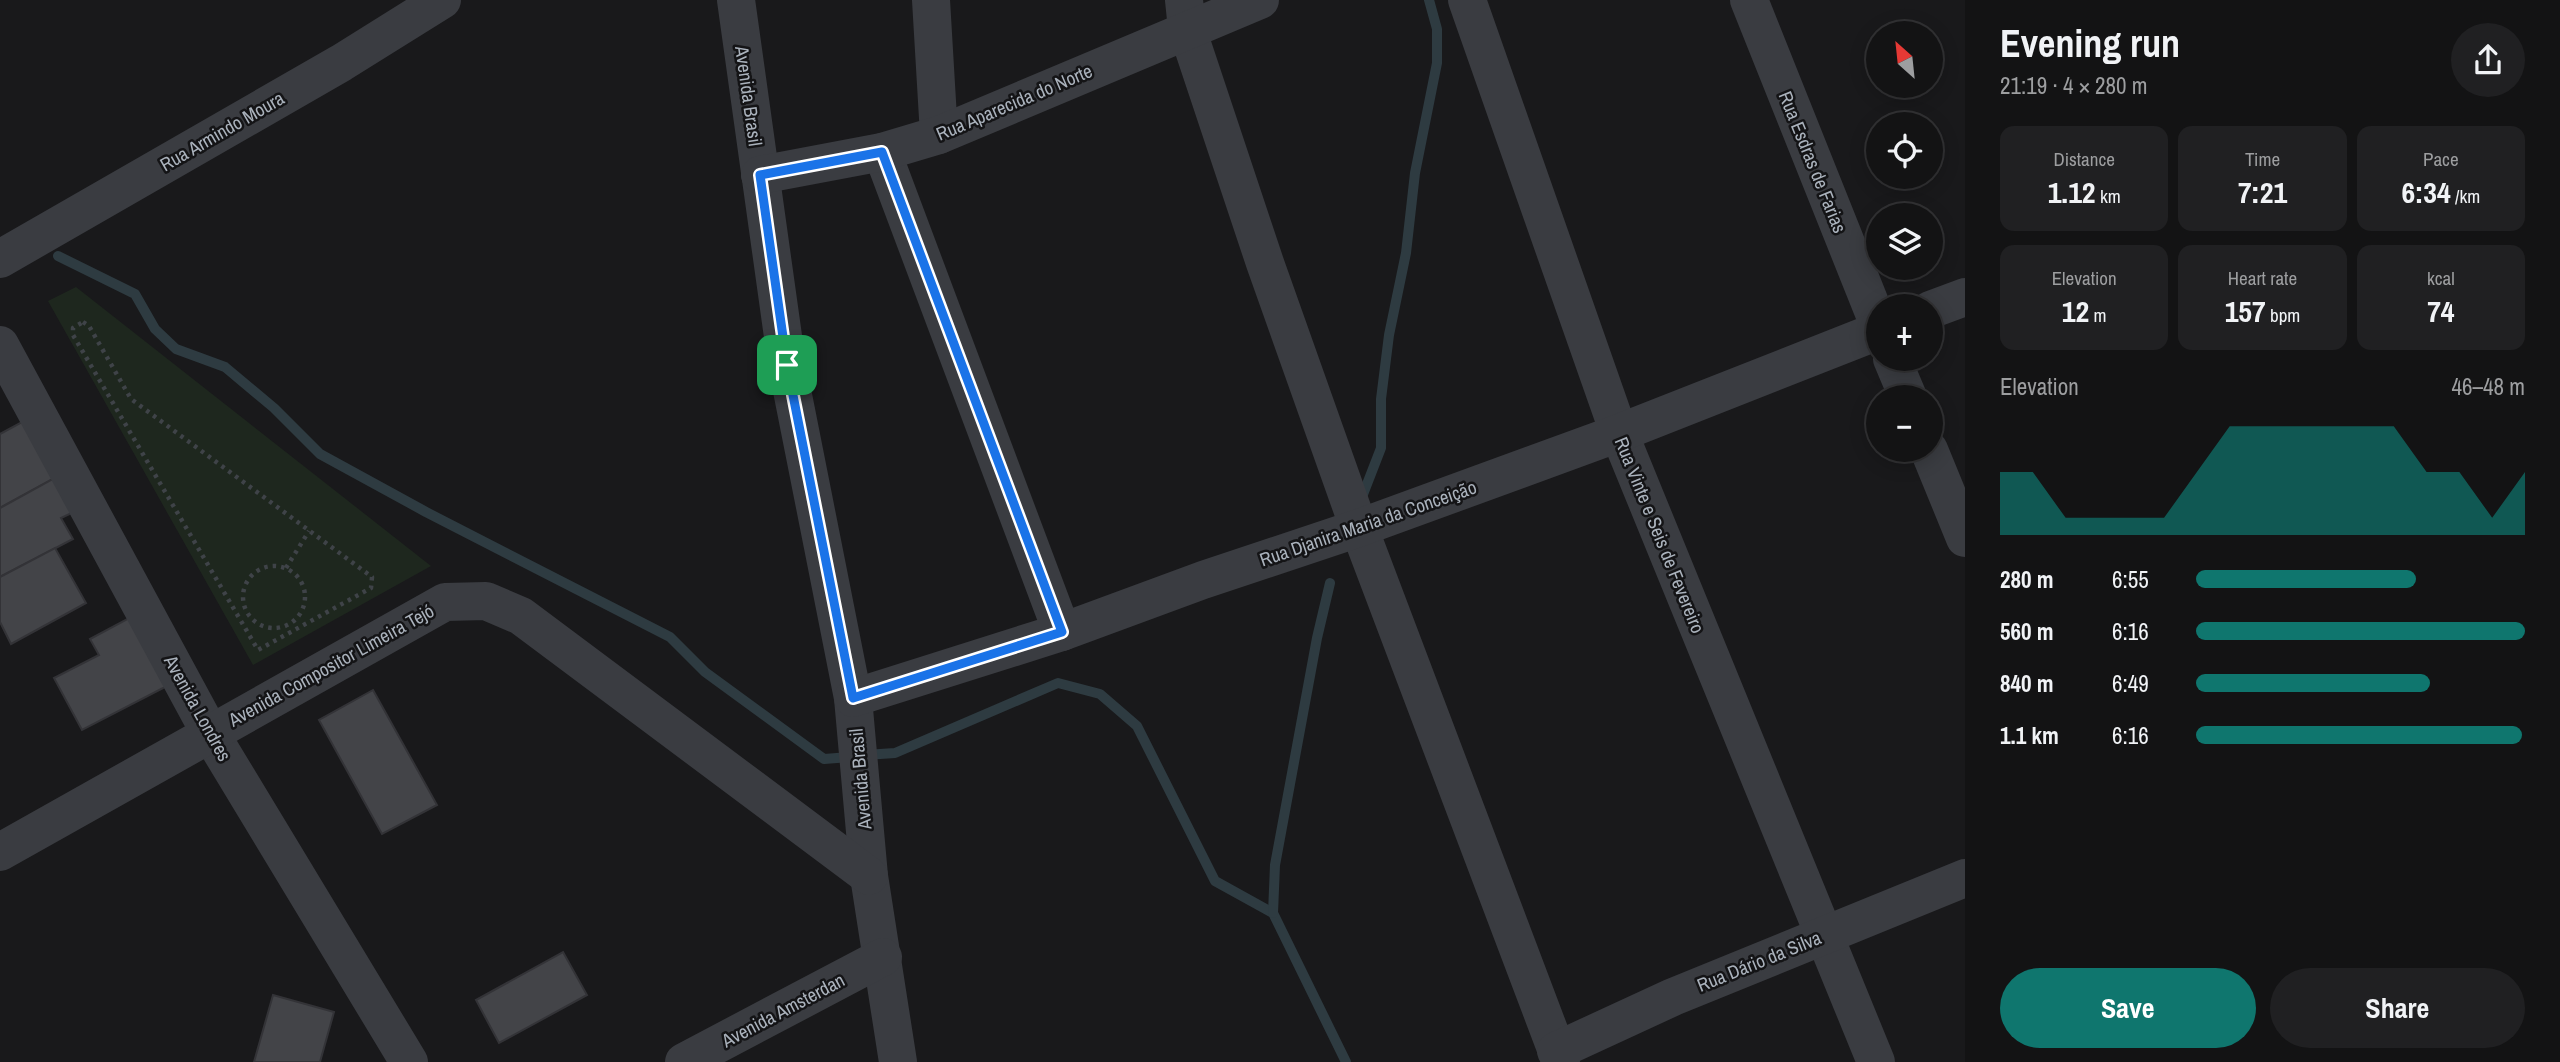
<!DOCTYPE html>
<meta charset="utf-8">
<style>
body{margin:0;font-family:"Archivo Narrow",sans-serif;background:#202022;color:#f1f3f6;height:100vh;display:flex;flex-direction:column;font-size:26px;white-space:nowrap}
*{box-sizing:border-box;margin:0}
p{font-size:23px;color:#9d9ea0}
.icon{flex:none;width:38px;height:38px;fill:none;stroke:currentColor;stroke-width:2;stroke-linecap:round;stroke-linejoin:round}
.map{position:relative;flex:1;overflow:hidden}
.sheet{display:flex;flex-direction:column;background:#131314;width:595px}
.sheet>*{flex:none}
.needle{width:46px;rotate:333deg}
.tools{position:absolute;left:1866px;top:21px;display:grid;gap:14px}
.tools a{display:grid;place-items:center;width:77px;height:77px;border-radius:50%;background:#131314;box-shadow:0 4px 18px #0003,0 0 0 2px #323234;font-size:35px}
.pin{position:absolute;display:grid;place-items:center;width:60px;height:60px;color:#fff;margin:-30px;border-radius:14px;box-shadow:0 4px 10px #0006}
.round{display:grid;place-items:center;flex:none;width:74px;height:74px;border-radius:37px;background:#202022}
.overview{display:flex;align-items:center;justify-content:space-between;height:119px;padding:0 35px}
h1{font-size:38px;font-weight:700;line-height:52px}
.figures{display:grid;grid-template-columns:repeat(3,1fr);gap:10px;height:119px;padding:7px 35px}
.figures div{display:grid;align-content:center;border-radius:14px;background:#202022;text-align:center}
.figures b{font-size:30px;font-weight:700}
.figures small{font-size:19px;font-weight:400}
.figures p{font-size:19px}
.chart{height:196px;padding:14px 35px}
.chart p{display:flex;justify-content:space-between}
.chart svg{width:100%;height:126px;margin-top:7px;fill:#0f766e;opacity:.7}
.button{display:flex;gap:14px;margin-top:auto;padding:14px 35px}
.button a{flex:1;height:80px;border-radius:42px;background:#0f766e;color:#fff;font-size:28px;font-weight:700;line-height:80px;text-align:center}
.button a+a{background:#202022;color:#f1f3f6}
ul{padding:0 35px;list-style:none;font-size:23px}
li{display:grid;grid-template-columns:112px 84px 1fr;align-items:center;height:52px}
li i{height:18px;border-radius:9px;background:#0f766e}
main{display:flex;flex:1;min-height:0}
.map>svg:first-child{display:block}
.green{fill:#1e271e}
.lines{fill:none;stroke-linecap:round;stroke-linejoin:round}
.stream{stroke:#2e3b41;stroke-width:10}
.building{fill:#434448;stroke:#333337;stroke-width:2}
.path{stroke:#3f4348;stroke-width:4.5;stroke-dasharray:3.5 5;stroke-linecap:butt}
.minor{stroke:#3a3c41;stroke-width:38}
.route-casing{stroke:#fff;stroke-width:14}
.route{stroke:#1a73e8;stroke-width:9}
.labels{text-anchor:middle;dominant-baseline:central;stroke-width:5;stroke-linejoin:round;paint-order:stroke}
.street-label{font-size:19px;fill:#aab2bc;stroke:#141416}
</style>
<main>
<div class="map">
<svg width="1965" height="1062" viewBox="0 0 1965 1062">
<rect width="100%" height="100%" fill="#19191b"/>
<path class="green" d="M76,287L431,566L253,665L48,301Z"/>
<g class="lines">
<g class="stream">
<path d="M58,256L135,294L155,329L176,349L225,367L274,408L320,454L426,512L670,637L705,672L824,759L850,757"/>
<path d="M1362,497L1381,448V399L1389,335L1406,253L1415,173L1437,63V29L1429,0"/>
<path d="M865,755L895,753L1058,683L1100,694L1137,726L1215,881L1273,913L1346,1062"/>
<path d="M1273,913L1275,865L1317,638L1330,583"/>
</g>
</g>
<g class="building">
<path d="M33,416L64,473L0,508V434Z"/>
<path d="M58,476L76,511L61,518L73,539L0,577V508Z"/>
<path d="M55,548L86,603L11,644L0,622V577Z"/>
<path d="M131,617L167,686L82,730L54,678L99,655L90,639Z"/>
<path d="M373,690L437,805L382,834L319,720Z"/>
<path d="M563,952L587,995L499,1043L476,1000Z"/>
<path d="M273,995L334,1012L320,1062H254Z"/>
</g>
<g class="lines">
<g class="path">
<path d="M83,322L89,326L131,399L372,577L371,588L258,650L73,335V328Z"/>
<circle cx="274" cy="597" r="31"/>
<path d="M286,568L309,531"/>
</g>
<g class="minor">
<path d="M736,0L787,365L853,698L869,876L898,1062"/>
<path d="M931,0L939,135"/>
<path d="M1184,0L1187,29L1265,263L1359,528L1561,1062"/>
<path d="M1467,0L1619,433L1876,1062"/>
<path d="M1749,0L1878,323"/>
<path d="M882,152L1062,632"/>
<path d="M760,175L882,152L939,135L1260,0"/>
<path d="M0,259L341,63L442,0"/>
<path d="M1930,310L1965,297"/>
<path d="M0,345L210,733L409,1062"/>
<path d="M1892,359L1908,397"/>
<path d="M1929,450L1965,538"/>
<path d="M853,698L1062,632L1203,580L1359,528L1619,433L1878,331"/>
<path d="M0,852L445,602L486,601L521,616L869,876"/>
<path d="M1556,1051L1673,997L1965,878"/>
<path d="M684,1062L883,957"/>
</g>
</g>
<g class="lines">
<defs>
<path id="route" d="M882,152L1062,632L853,698L787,365L760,175Z"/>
</defs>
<use href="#route" class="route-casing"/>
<use href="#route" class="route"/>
</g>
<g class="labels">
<g class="street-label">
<text transform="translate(749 96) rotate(82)">Avenida Brasil</text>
<text transform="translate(1014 102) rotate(-23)">Rua Aparecida do Norte</text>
<text transform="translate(222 131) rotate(-30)">Rua Armindo Moura</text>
<text transform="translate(1813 162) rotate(68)">Rua Esdras de Farias</text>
<text transform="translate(1368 523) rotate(-19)">Rua Djanira Maria da Conceição</text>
<text transform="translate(1660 535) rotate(68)">Rua Vinte e Seis de Fevereiro</text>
<text transform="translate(331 665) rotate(-29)">Avenida Compositor Limeira Tejó</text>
<text transform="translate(198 708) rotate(61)">Avenida Londres</text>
<text transform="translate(860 779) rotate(-95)">Avenida Brasil</text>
<text transform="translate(1759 961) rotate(-22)">Rua Dário da Silva</text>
<text transform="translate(783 1010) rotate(-28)">Avenida Amsterdan</text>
</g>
</g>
</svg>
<div class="tools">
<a><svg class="needle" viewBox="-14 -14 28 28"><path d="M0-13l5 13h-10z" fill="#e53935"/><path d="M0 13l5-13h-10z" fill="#9d9ea0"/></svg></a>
<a><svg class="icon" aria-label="locate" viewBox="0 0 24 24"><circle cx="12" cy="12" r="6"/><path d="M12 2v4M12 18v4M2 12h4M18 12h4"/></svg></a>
<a><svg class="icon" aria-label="layers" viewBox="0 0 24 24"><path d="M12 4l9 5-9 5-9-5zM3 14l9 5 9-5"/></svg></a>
<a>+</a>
<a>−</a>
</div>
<div class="pin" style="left:787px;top:365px;background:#1e9e55"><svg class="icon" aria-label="arrive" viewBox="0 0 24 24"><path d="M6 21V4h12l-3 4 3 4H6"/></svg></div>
</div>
<section class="sheet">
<div class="overview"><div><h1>Evening run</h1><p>21:19 · 4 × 280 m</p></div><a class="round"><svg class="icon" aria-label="share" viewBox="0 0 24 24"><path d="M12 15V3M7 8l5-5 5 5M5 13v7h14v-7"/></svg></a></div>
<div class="figures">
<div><p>Distance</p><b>1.12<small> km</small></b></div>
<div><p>Time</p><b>7:21</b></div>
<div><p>Pace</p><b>6:34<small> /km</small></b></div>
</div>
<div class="figures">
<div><p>Elevation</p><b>12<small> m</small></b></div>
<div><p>Heart rate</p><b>157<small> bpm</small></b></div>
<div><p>kcal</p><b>74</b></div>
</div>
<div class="chart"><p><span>Elevation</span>46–48 m</p>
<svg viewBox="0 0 160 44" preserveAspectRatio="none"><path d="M0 44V22L10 22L20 38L30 38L40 38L50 38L60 22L70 6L80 6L90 6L100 6L110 6L120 6L130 22L140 22L150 38L160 22V44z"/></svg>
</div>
<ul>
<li><b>280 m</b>6:55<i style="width:67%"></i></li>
<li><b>560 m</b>6:16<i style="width:100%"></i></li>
<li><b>840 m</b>6:49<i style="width:71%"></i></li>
<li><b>1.1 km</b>6:16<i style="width:99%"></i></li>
</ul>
<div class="button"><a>Save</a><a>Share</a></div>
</section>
</main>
